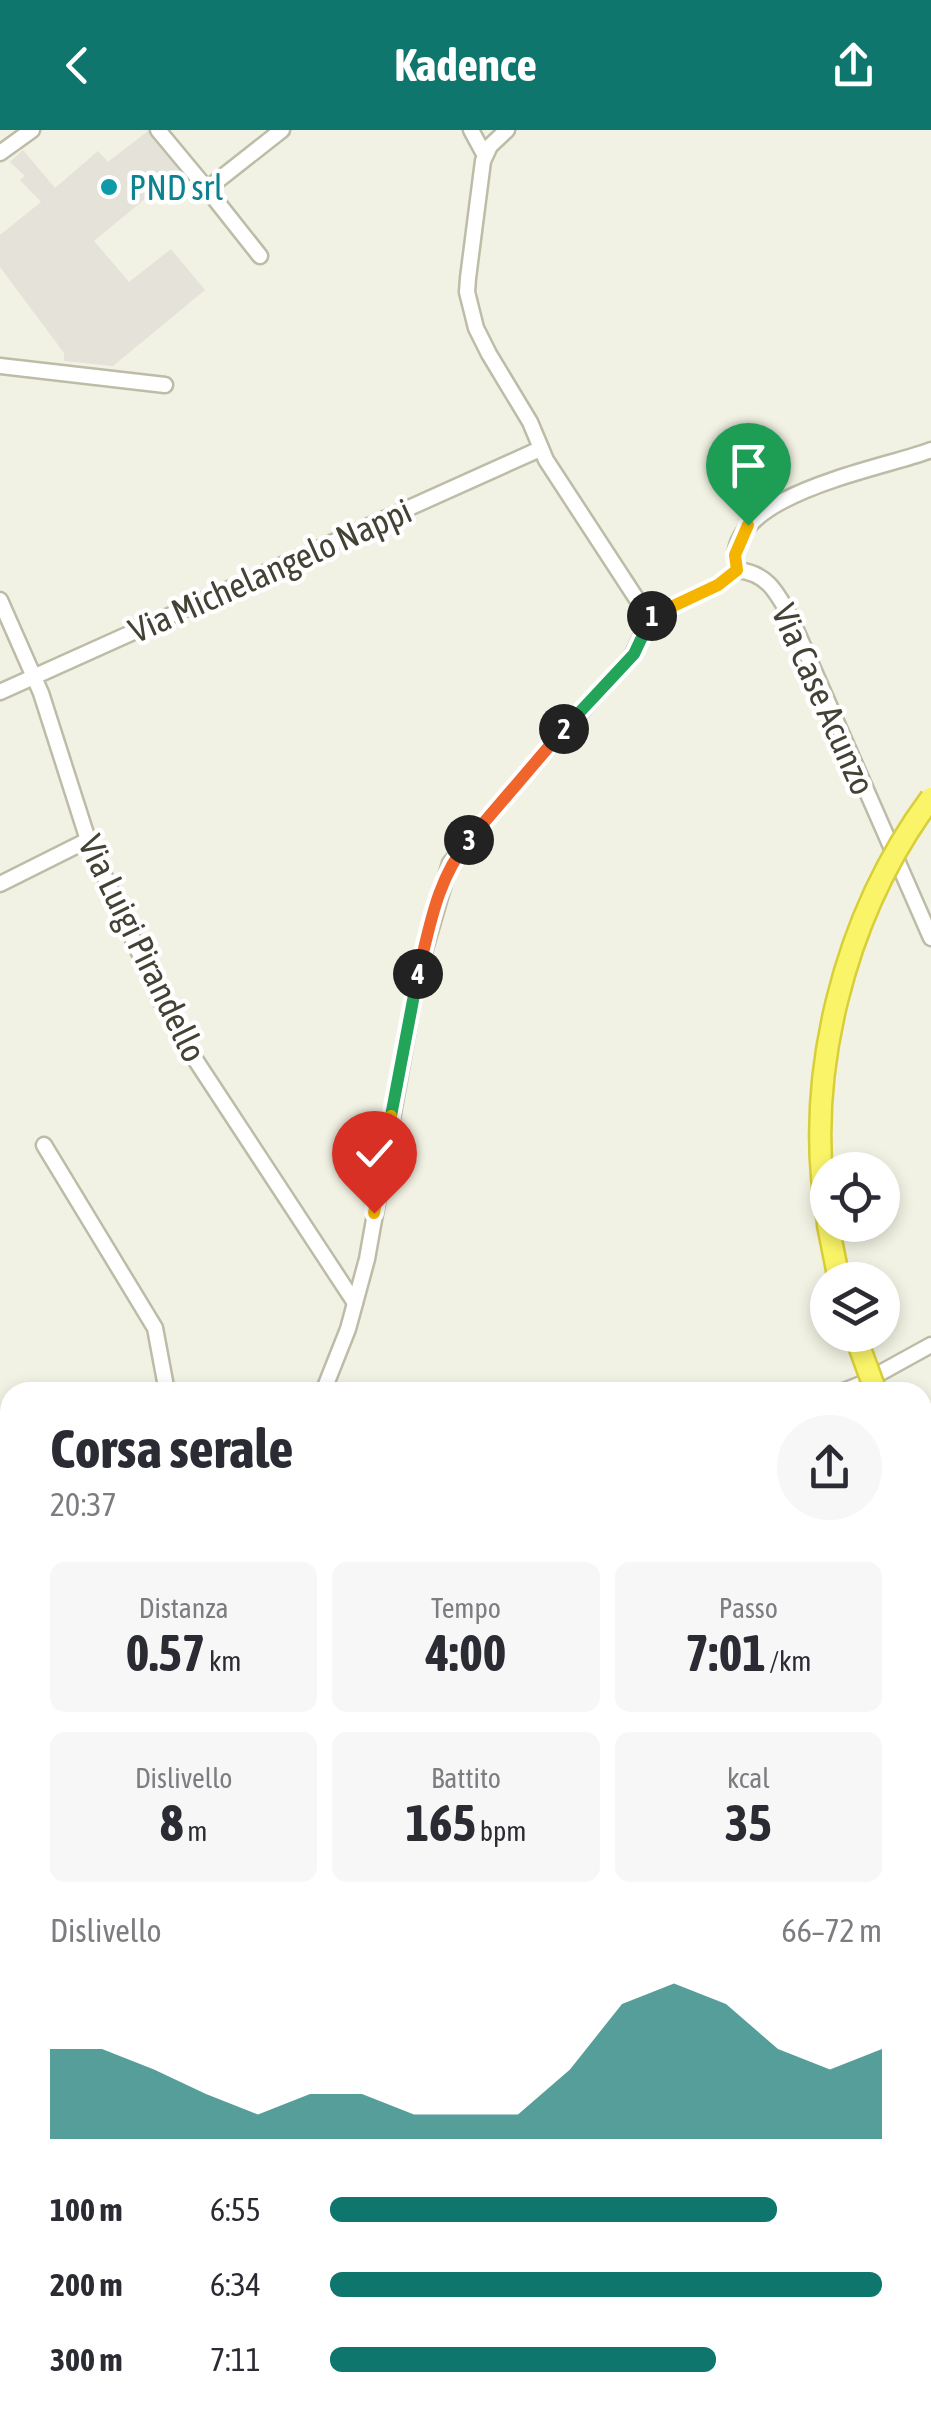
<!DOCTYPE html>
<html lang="it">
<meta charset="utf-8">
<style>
body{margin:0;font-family:"Asap Condensed",sans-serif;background:#f7f7f7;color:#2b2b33;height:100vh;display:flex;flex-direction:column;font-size:38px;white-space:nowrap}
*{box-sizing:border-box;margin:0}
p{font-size:32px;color:#7c7c81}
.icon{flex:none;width:55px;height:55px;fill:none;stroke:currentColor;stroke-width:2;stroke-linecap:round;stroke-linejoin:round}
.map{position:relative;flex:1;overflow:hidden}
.details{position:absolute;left:0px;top:1252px;width:932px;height:1038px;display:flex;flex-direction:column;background:#fff;border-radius:30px 30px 0 0;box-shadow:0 5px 15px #0003}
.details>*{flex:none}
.buttons{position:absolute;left:810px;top:1022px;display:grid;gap:20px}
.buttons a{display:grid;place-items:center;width:90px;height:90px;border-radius:50%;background:#fff;box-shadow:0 5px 15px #0003;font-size:50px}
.pin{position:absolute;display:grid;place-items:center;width:85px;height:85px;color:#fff;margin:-102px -42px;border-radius:50% 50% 50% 0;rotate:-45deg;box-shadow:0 0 10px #0007}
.pin .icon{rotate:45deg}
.km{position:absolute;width:50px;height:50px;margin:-25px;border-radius:50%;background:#222;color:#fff;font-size:28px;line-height:50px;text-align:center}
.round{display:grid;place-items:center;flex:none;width:105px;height:105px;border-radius:52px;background:#f7f7f7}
.head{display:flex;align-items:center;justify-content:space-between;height:170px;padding:0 50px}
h1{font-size:55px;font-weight:700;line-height:75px}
.figures{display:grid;grid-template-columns:repeat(3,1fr);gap:15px;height:170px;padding:10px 50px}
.figures div{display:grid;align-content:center;border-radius:15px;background:#f7f7f7;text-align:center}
.figures b{font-size:50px;font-weight:700}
.figures small{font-size:28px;font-weight:400}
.figures p{font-size:28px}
.chart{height:280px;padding:20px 50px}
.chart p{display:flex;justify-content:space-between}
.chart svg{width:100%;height:180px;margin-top:10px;fill:#0f766e;opacity:.7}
ul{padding:0 50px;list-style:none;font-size:32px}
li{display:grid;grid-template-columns:160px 120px 1fr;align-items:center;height:75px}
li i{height:25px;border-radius:12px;background:#0f766e}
header{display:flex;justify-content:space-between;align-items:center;height:130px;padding:0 50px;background:#0f766e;color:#fff;font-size:45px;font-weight:700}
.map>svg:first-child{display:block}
.industrial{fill:#e4e2d9}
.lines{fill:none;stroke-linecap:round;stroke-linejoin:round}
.minor-casing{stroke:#bdbca7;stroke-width:19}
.major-casing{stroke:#e0e064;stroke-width:22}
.highway-casing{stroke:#d8ce38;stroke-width:25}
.minor{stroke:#fff;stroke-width:14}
.major{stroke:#f9fb94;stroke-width:18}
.highway{stroke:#faf568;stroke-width:20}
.rail-casing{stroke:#949494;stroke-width:6}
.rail{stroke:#fff;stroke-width:2.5;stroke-dasharray:8;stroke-linecap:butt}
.highway-bridge-casing{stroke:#d8ce38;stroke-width:25;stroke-linecap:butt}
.highway-bridge{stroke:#faf568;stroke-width:20}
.split-1-casing{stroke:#fff;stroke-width:20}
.split-2-casing{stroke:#fff;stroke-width:20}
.split-3-casing{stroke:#fff;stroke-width:20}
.split-4-casing{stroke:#fff;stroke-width:20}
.split-5-casing{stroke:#fff;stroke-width:20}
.split-6-casing{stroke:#fff;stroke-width:20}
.split-1{stroke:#f5b400;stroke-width:12}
.split-2{stroke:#22a559;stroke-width:12}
.split-3{stroke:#f0652b;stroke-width:12}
.split-4{stroke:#f0652b;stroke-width:12}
.split-5{stroke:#22a559;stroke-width:12}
.split-6{stroke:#f5b400;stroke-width:12}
.culture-dot{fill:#0f9aa8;stroke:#fff;stroke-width:4}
.labels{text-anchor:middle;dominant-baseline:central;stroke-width:9;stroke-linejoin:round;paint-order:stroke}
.culture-label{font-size:35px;fill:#0d838f;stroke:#fff;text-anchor:start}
.street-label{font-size:35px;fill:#444234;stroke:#fff}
</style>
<header><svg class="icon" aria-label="back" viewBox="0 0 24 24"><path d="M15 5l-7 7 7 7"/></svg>Kadence<svg class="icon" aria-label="share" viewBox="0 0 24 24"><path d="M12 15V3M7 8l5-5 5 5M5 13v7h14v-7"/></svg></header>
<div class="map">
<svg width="931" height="2289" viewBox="0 0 931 2289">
<rect width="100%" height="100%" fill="#f2f2e4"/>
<path class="industrial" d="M149,0L181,39L94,111L129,152L171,119L205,160L113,236L64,231V223L0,137V105L41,72L20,50L25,46L10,32L23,20L55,58L98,21L108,32Z"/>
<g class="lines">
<defs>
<g id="minor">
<path d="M158,0L207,59L282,0"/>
<path d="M471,0L484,24"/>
<path d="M507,0L490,16L483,31L468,148L467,162L476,198L489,224L530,292L546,330L638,471L651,486"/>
<path d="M0,23L32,0"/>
<path d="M207,59L260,126"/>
<path d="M0,236L165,255"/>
<path d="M737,440C717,365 883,339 931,320"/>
<path d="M0,470L41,563L88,710L162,873L189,920L355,1173"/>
<path d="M651,486L718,455L737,440C767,443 776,461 790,486L931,808"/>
<path d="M0,562L540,319"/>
<path d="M0,754L88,710"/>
<path d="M44,1015L155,1198L167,1262"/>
<path d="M882,1242L931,1215"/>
<path d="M323,1262L348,1199L367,1129L418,843L450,733L519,651L633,524L651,486"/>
<path d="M841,1262L861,1254"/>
<path d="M922,1587L931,1606"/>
<path d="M0,2032L10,1994"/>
<path d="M0,2138L10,2156"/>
<path d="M922,2241L931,2260"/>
<path d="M184,2280L187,2289"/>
<path d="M322,2280L325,2289"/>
<path d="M766,2280L769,2289"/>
<path d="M873,2280L877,2289"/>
</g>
<g id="major">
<path d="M922,2117L931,2115"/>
<path d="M54,2289L98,2280"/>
</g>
<g id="highway">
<path d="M828,1095L839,1150"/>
<path d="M922,1365L931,1382"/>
</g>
</defs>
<use href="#minor" class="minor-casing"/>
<use href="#major" class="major-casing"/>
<use href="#highway" class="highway-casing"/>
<use href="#minor" class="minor"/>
<use href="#major" class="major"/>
<use href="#highway" class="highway"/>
<defs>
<g id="rail">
<path d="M922,1472L931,1467"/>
<path d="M0,2092L10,2085"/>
</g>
</defs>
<use href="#rail" class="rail-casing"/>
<use href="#rail" class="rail"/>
<defs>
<g id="highway-bridge">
<path d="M828,1092C802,949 844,785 931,668"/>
<path d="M855,1205L876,1262"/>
</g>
</defs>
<use href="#highway-bridge" class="highway-bridge-casing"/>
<use href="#highway-bridge" class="highway-bridge"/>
</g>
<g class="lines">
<defs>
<path id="split-1" d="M652,486L718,455L737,440L735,425L748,395"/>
<path id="split-2" d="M564,599L634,524L652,486"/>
<path id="split-3" d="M469,710L564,599"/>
<path id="split-4" d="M418,844C430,795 437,749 469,710"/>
<path id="split-5" d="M391,986L418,844"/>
<path id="split-6" d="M374,1083L391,986"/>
</defs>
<use href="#split-1" class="split-1-casing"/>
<use href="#split-2" class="split-2-casing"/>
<use href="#split-3" class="split-3-casing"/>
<use href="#split-4" class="split-4-casing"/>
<use href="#split-5" class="split-5-casing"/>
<use href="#split-6" class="split-6-casing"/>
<use href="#split-1" class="split-1"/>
<use href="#split-2" class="split-2"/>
<use href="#split-3" class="split-3"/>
<use href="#split-4" class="split-4"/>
<use href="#split-5" class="split-5"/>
<use href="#split-6" class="split-6"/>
</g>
<circle class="culture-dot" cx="109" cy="57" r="10"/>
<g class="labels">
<g class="culture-label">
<text x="129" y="57">PND srl</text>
</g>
<g class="street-label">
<text transform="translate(270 440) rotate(-24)">Via Michelangelo Nappi</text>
<text transform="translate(824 569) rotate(66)">Via Case Acunzo</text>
<text transform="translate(143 818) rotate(64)">Via Luigi Pirandello</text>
</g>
</g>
</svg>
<div class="buttons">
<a><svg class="icon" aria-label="locate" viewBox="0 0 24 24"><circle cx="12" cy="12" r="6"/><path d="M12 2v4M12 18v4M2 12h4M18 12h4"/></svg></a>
<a><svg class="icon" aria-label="layers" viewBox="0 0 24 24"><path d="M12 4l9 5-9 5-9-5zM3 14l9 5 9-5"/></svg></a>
</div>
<div class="pin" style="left:748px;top:395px;background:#1e9e55"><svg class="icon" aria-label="arrive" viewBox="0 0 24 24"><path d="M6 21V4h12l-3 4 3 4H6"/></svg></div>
<div class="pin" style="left:374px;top:1083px;background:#d93025"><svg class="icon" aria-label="check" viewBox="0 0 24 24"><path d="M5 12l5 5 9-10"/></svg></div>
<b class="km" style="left:652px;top:486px">1</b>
<b class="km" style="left:564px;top:599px">2</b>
<b class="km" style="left:469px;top:710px">3</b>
<b class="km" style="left:418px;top:844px">4</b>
<section class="details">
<div class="head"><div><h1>Corsa serale</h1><p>20:37</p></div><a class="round"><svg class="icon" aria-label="share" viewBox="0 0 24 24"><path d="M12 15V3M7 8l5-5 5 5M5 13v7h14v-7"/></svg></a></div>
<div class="figures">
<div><p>Distanza</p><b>0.57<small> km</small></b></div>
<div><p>Tempo</p><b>4:00</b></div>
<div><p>Passo</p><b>7:01<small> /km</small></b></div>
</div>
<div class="figures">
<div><p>Dislivello</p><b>8<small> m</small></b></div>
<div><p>Battito</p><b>165<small> bpm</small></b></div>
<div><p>kcal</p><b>35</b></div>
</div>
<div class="chart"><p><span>Dislivello</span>66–72 m</p>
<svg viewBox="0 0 160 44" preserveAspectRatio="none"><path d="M0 44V22L10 22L20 27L30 33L40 38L50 33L60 33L70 38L80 38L90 38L100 27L110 11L120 6L130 11L140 22L150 27L160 22V44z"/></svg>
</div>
<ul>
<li><b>100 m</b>6:55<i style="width:81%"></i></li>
<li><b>200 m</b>6:34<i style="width:100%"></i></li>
<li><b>300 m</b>7:11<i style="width:70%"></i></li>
</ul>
</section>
</div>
